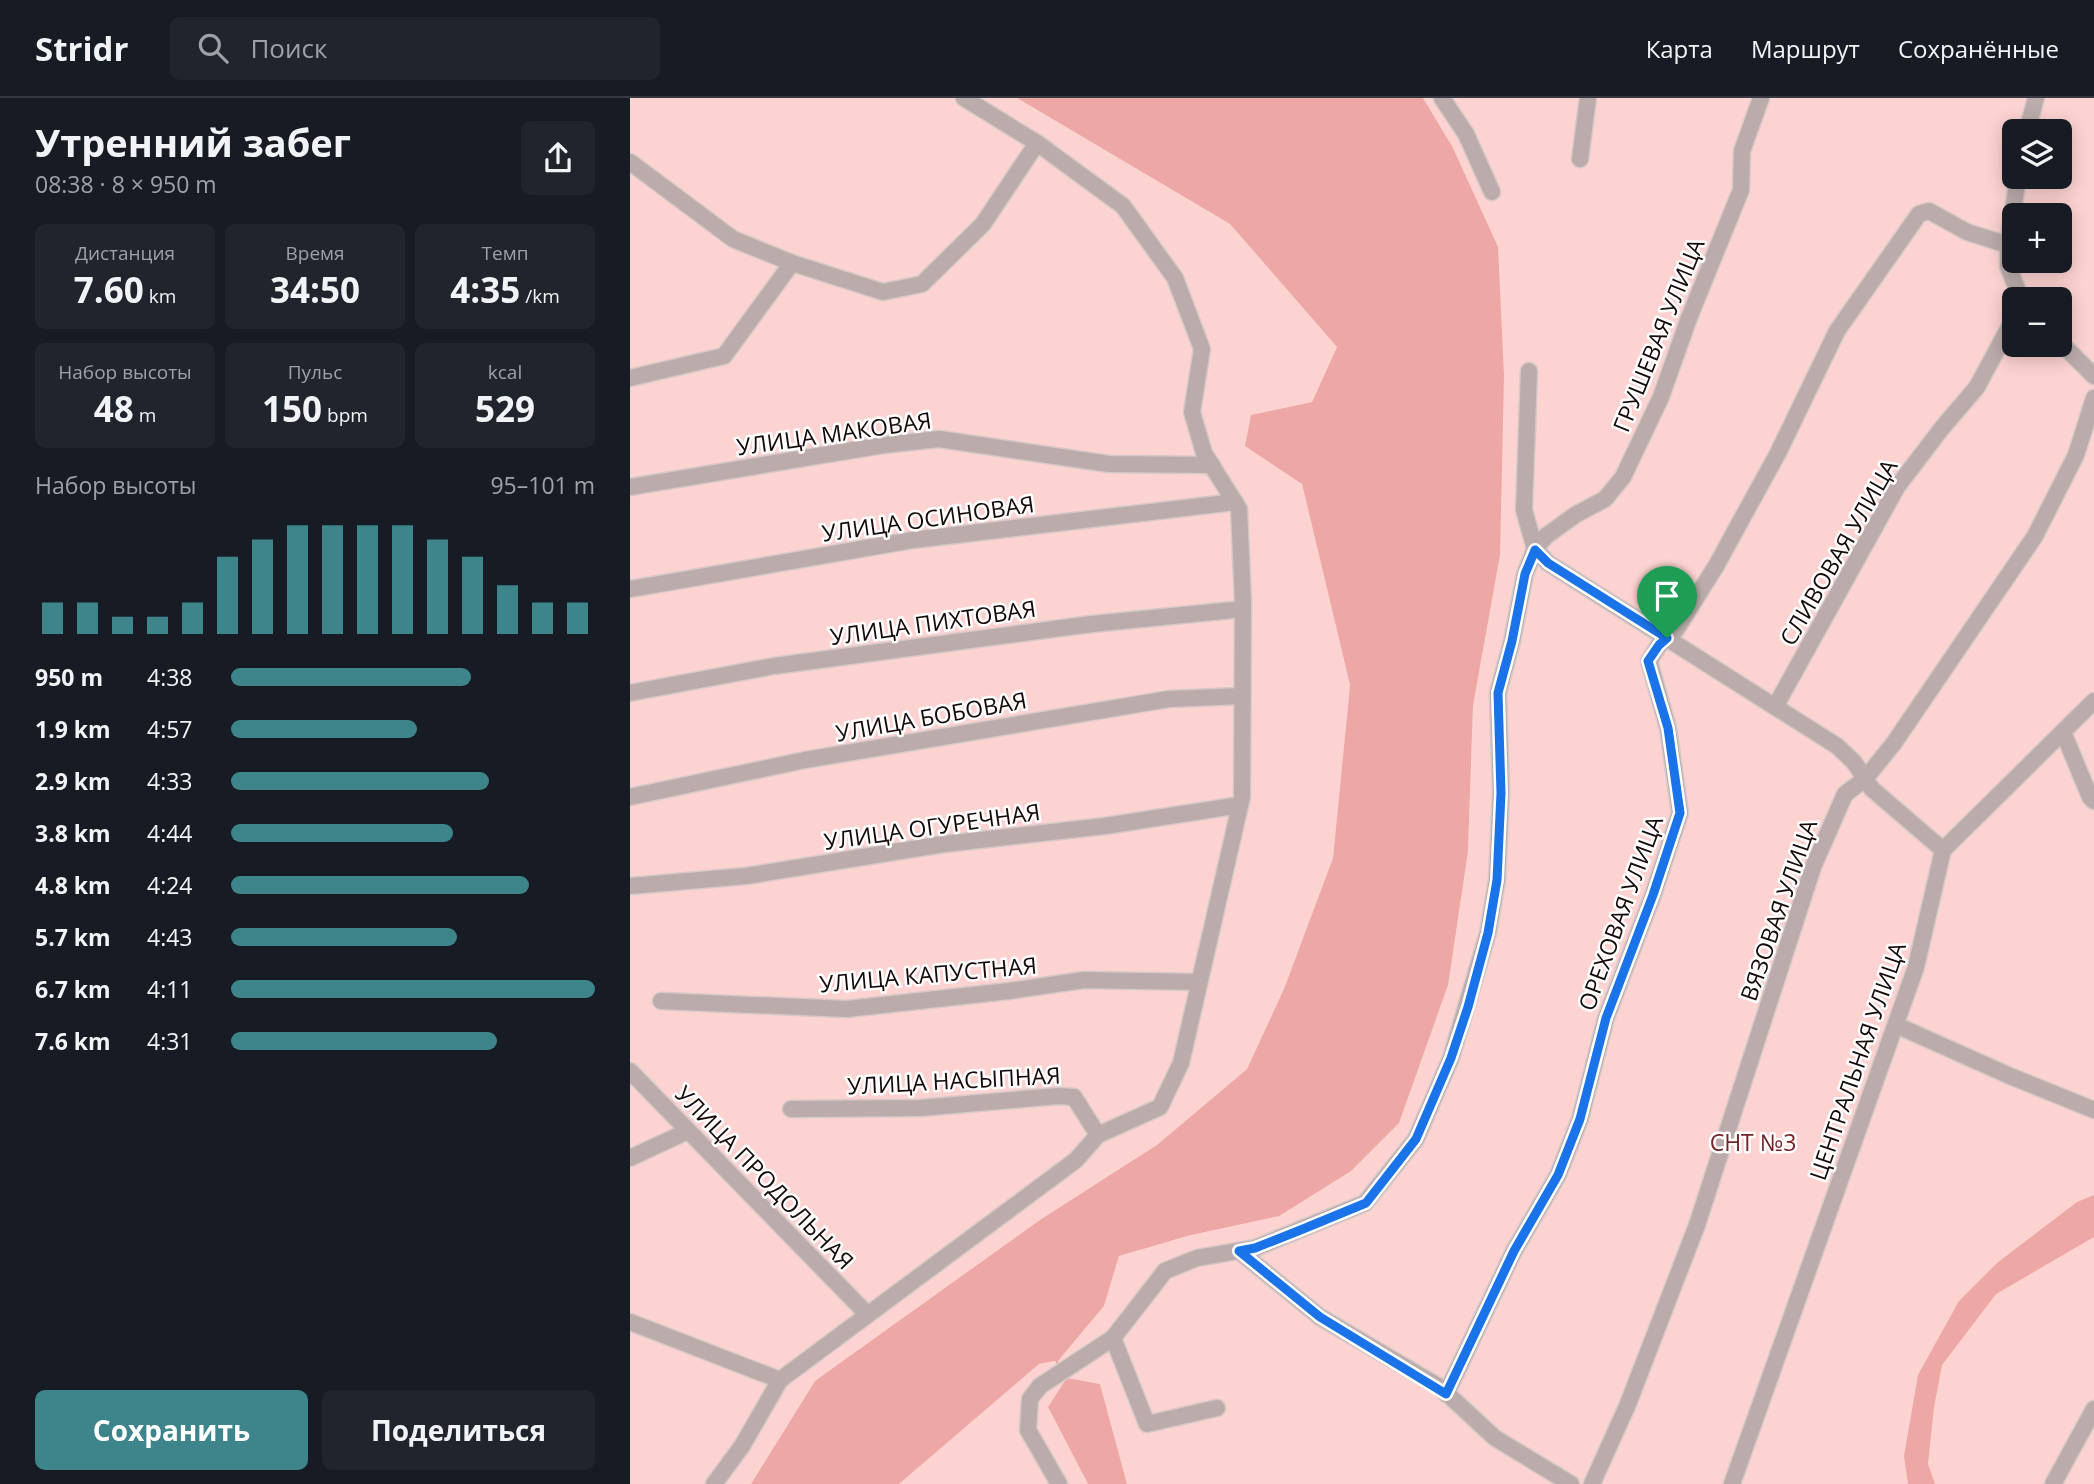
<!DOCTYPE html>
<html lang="ru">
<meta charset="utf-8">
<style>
body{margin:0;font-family:"Open Sans",sans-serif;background:#20242c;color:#f1f3f6;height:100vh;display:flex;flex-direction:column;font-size:26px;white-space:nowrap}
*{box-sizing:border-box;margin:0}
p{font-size:23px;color:#9ea1a6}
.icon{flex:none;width:38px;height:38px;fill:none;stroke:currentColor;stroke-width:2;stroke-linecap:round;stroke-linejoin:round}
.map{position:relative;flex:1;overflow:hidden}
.details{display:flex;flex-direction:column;background:#171b24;width:630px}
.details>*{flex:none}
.tools{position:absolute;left:1372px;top:21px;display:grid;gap:14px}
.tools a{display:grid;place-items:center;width:70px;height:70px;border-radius:10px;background:#171b24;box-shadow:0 4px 18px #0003;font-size:35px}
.pin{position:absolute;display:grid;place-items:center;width:60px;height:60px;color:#fff;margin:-72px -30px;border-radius:50% 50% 50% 0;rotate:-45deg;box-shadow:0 0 7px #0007}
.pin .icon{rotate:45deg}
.round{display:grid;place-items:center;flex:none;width:74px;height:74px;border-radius:10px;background:#20242c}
.headline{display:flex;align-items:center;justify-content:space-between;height:119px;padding:0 35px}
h1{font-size:38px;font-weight:700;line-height:52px}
.figures{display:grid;grid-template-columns:repeat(3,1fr);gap:10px;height:119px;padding:7px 35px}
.figures div{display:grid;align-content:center;border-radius:10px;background:#20242c;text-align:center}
.figures b{font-size:35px;font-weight:700}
.figures small{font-size:19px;font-weight:400}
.figures p{font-size:19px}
.chart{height:196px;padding:14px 35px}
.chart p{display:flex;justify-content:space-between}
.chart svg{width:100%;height:126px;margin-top:7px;stroke:#3d858a;stroke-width:6}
.primary-button{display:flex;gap:14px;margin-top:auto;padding:14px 35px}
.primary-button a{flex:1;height:80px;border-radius:10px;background:#3d858a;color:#fff;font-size:28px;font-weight:700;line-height:80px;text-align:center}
.primary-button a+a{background:#20242c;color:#f1f3f6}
ul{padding:0 35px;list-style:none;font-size:23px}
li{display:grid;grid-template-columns:112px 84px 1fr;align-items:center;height:52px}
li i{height:18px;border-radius:9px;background:#3d858a}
header{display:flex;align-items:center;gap:42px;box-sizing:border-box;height:98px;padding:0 35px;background:#171b24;border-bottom:2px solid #363941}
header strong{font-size:33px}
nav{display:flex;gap:38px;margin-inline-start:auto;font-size:24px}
.search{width:490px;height:63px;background:#20242c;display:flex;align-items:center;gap:18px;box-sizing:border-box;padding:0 24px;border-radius:10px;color:#9ea1a6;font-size:26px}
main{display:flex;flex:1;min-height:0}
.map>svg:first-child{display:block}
.green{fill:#fdd3d1;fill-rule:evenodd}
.water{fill:#eda7a4}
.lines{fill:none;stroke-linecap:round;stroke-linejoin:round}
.minor-casing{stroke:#d6c9c8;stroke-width:19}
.minor{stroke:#bbacab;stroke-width:16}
.route-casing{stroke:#fff;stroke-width:14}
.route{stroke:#1a73e8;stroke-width:9}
.labels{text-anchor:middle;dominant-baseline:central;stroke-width:5;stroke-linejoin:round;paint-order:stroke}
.street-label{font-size:23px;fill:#160a0a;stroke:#fff}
.park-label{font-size:23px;fill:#742327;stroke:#fff}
</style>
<header>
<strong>Stridr</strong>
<div class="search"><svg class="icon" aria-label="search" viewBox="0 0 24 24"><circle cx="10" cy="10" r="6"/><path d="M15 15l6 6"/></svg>Поиск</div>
<nav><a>Карта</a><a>Маршрут</a><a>Сохранённые</a></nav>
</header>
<main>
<section class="details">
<div class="headline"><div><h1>Утренний забег</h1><p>08:38 · 8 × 950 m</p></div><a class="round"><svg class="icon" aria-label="share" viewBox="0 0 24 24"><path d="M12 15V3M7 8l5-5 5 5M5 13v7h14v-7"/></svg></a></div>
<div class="figures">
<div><p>Дистанция</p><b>7.60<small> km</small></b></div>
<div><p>Время</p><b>34:50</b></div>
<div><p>Темп</p><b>4:35<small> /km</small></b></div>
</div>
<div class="figures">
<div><p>Набор высоты</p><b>48<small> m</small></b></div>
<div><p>Пульс</p><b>150<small> bpm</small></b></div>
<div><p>kcal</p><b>529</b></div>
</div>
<div class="chart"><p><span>Набор высоты</span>95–101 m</p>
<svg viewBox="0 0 160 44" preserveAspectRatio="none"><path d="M5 44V33M15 44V33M25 44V38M35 44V38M45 44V33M55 44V17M65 44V11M75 44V6M85 44V6M95 44V6M105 44V6M115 44V11M125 44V17M135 44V27M145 44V33M155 44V33"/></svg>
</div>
<ul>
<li><b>950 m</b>4:38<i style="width:66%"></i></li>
<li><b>1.9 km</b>4:57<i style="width:51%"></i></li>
<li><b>2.9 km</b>4:33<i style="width:71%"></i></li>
<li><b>3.8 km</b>4:44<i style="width:61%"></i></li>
<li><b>4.8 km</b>4:24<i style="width:82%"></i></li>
<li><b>5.7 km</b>4:43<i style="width:62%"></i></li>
<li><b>6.7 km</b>4:11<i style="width:100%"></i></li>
<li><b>7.6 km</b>4:31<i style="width:73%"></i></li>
</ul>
<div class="primary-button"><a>Сохранить</a><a>Поделиться</a></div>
</section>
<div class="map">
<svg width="1464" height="1386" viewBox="0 0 1464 1386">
<rect width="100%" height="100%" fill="#fbedec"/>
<g class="green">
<path d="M0,0H387L600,126L707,249L682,304L621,317L672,386L720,587L703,760L654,891L617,971L527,1047L185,1283L121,1386H0Z"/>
<path d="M793,0H1464V1386H497L470,1286L438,1280L428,1263L474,1208L489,1158L561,1137L838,753L843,607L822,48ZM1384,33H1430V79H1384ZM1384,117H1430V163H1384ZM1384,201H1430V247H1384Z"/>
<path d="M426,1263L436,1281L418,1309L458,1386H269L409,1266Z"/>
</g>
<g class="water">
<path d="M387,0H793L822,48L868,149L874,278L870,457L843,607L838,753L818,887L769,1025L721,1073L649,1118L561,1137L489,1158L474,1208L428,1263L438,1280L470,1286L497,1386H458L418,1309L436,1281L425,1263L409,1266L269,1386H121L185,1283L410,1122L527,1047L617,971L654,891L703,760L720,587L672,386L615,348L621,317L682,304L707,249L600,126Z"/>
<path d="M1464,1097V1139L1366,1196L1312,1267L1304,1309L1298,1366L1305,1386H1278L1274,1358L1288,1277L1329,1203L1367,1165L1447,1104Z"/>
</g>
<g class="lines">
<defs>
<g id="minor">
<path d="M812,0L836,36L862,94"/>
<path d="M1131,0L1112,53L1111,92L1059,220L1031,299L993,379L975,401L945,417L916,438L905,451L918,465L1207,648L1224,664L1242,691L1313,752"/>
<path d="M1397,33L1406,0"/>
<path d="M950,61L958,0"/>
<path d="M0,64L103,141L162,165L253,194L292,186L353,126L407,45"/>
<path d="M1388,79L1378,147V168L1391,201"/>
<path d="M1430,244L1464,278"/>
<path d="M0,280L94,258L162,165"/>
<path d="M0,389L254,347L309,341L479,366L582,367"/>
<path d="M0,491L283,442L605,404"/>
<path d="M0,595L144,568L462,526L613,511"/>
<path d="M1145,609L1267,389L1312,330L1347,289L1384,220"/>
<path d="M1433,634L1460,699L1464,703"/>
<path d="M0,699L175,662L539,601L612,598"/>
<path d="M0,788L116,778L314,746L475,728L610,707"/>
<path d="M31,903L217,911L379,893L454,882L569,884"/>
<path d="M1266,927L1380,978L1464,1012"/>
<path d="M0,973L237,1216"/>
<path d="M161,1011L290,1010L428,998L444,999L468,1037"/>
<path d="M0,1060L58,1033"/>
<path d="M609,1153L690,1219L811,1290L865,1340L941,1386"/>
<path d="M0,1224L150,1282"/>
<path d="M483,1240L517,1326L587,1310"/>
<path d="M816,1296L884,1153L928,1077L950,1021L976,920L1023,797L1050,715L1038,630L1019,563L1029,547L1046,532L1086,468L1148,355L1207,233L1289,116L1299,113L1337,134L1378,147"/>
<path d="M84,1386L112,1348L150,1282L446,1062L468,1037L530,1009L551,965L612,699L613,504L609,411L574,355L562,314L572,251L545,180L493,108L407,45L334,0"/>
<path d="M429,1386L398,1332L400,1301L410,1288L483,1240L535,1173L567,1160L625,1150L735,1105L786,1041L821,960L858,835L867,782L871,695L868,595L882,543L895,476L905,451L894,412L899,273"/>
<path d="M962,1386L998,1306L1067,1127L1183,769L1215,696L1235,681L1264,645L1405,438L1446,357L1464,300"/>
<path d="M1102,1386L1286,869L1313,752L1464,603"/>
<path d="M1423,1386L1464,1311"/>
</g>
</defs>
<use href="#minor" class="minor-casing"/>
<use href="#minor" class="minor"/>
</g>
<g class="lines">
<defs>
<path id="route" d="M905,452L918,465L1037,540L1029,547L1018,563L1038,630L1050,715L1023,797L976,920L950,1021L928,1077L884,1153L816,1296L690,1219L609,1153L625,1150L673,1131L736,1105L786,1041L821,960L838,909L858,835L867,782L871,695L868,595L882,543L895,476Z"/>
</defs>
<use href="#route" class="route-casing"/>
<use href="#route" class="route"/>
</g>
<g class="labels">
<g class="street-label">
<text transform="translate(1028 237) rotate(-68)">ГРУШЕВАЯ УЛИЦА</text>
<text transform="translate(204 335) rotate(-8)">УЛИЦА МАКОВАЯ</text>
<text transform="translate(298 420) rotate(-8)">УЛИЦА ОСИНОВАЯ</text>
<text transform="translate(1208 454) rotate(-60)">СЛИВОВАЯ УЛИЦА</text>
<text transform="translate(303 524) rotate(-8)">УЛИЦА ПИХТОВАЯ</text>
<text transform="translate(301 618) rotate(-10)">УЛИЦА БОБОВАЯ</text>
<text transform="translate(302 728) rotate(-8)">УЛИЦА ОГУРЕЧНАЯ</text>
<text transform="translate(1148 812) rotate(-71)">ВЯЗОВАЯ УЛИЦА</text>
<text transform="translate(990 815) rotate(-70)">ОРЕХОВАЯ УЛИЦА</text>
<text transform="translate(298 876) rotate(-5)">УЛИЦА КАПУСТНАЯ</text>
<text transform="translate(1227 963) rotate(-71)">ЦЕНТРАЛЬНАЯ УЛИЦА</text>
<text transform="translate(324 982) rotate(-3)">УЛИЦА НАСЫПНАЯ</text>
<text transform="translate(135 1079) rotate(46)">УЛИЦА ПРОДОЛЬНАЯ</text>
</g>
<g class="park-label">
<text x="1123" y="1044">СНТ №3</text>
</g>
</g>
</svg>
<div class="tools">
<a><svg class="icon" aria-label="layers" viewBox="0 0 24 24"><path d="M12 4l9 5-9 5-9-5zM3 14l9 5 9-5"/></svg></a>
<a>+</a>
<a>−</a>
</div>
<div class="pin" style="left:1037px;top:540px;background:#1e9e55"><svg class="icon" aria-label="arrive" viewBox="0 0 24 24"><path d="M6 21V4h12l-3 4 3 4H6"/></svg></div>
</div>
</main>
